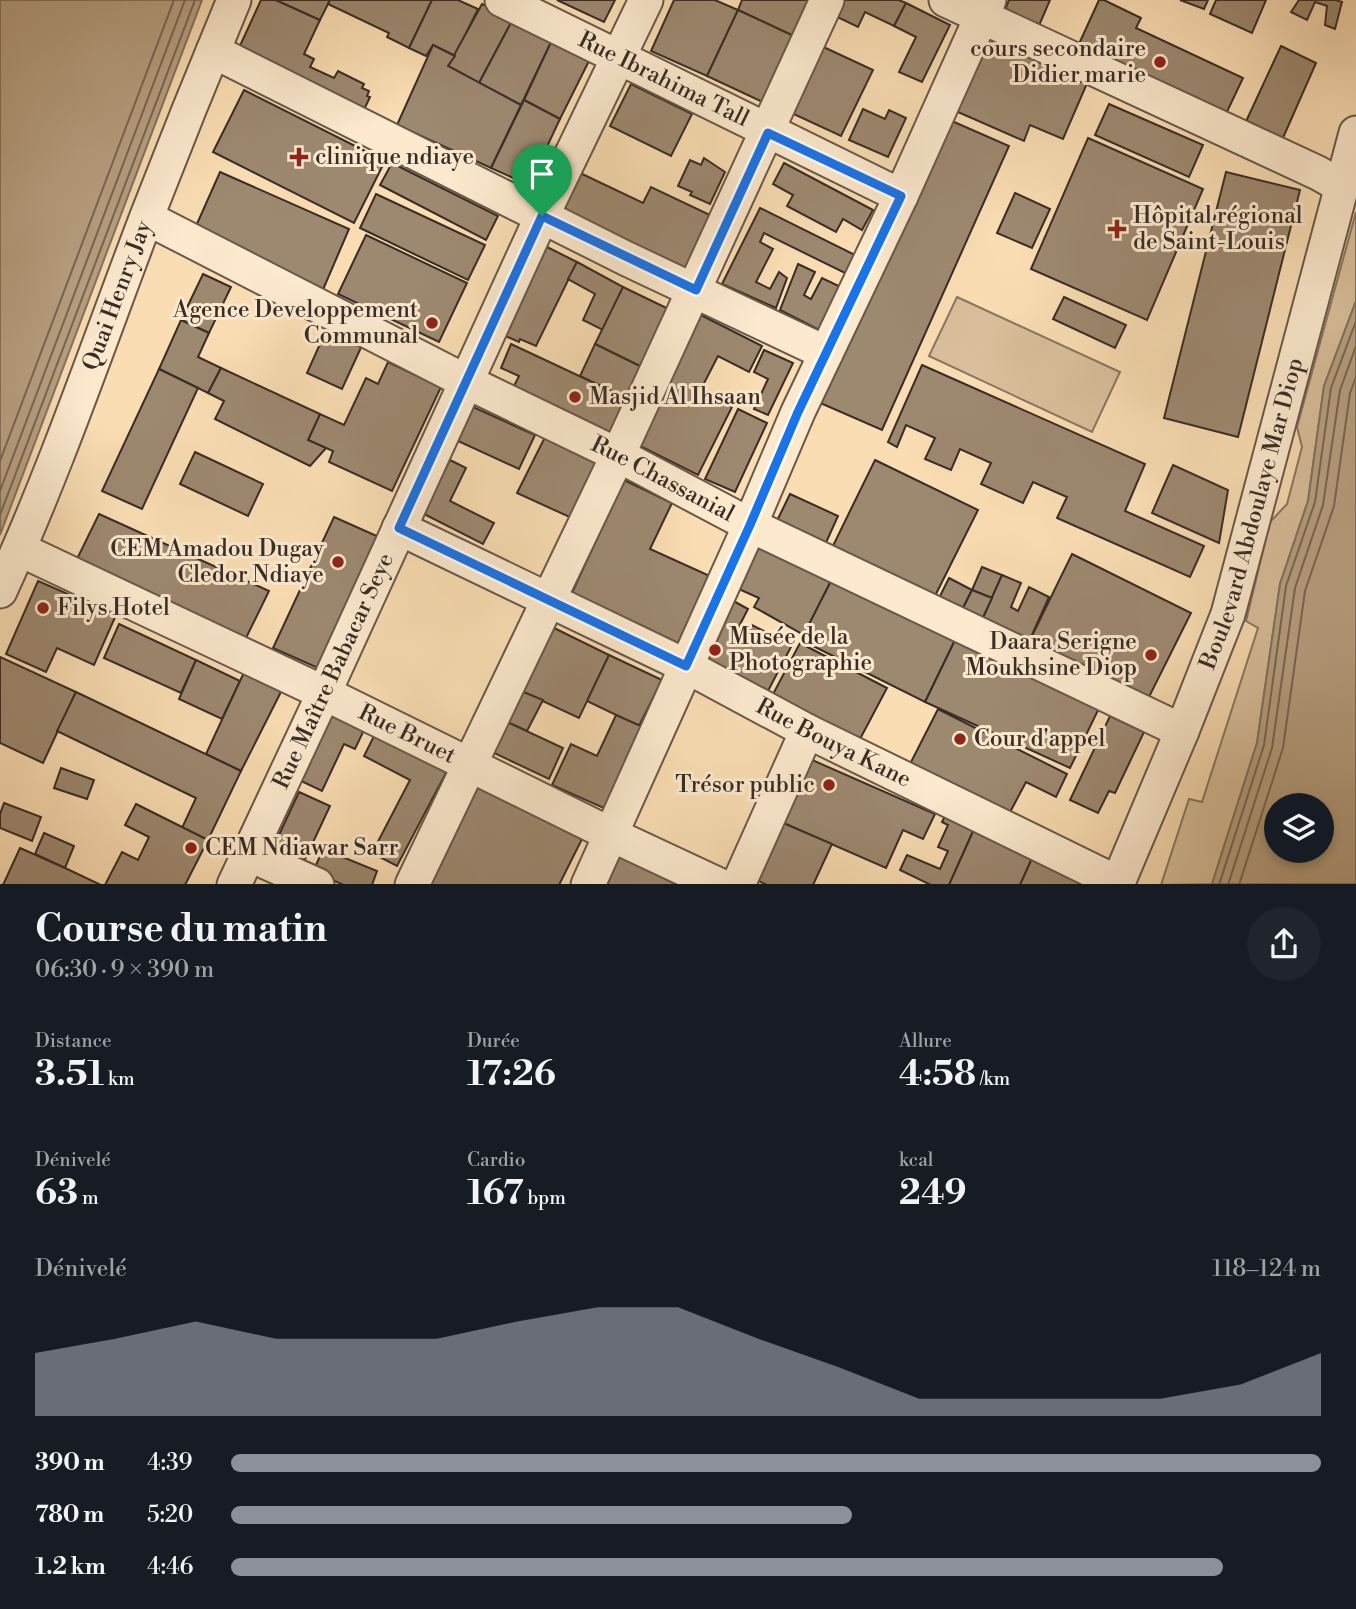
<!DOCTYPE html>
<html lang="fr">
<meta charset="utf-8">
<style>
body{margin:0;font-family:"Libre Bodoni",serif;background:#20242c;color:#f1f3f6;height:100vh;display:flex;flex-direction:column;font-size:26px;white-space:nowrap}
*{box-sizing:border-box;margin:0}
p{font-size:23px;color:#9ea1a6}
.icon{flex:none;width:38px;height:38px;fill:none;stroke:currentColor;stroke-width:2;stroke-linecap:round;stroke-linejoin:round}
.map{position:relative;height:884px;overflow:hidden}
.drawer{display:flex;flex-direction:column;background:#171b24;flex:1}
.drawer>*{flex:none}
.fabs{position:absolute;left:1264px;top:793px;display:grid;gap:14px}
.fabs a{display:grid;place-items:center;width:70px;height:70px;border-radius:50%;background:#171b24;box-shadow:0 4px 10px #0003;font-size:35px}
.pin{position:absolute;display:grid;place-items:center;width:60px;height:60px;color:#fff;margin:-72px -30px;border-radius:50% 50% 50% 0;rotate:-45deg;box-shadow:0 0 7px #0007}
.pin .icon{rotate:45deg}
.round{display:grid;place-items:center;flex:none;width:74px;height:74px;border-radius:37px;background:#20242c}
.overview{display:flex;align-items:center;justify-content:space-between;height:119px;padding:0 35px}
h1{font-size:38px;font-weight:700;line-height:52px}
.stats{display:grid;grid-template-columns:repeat(3,1fr);gap:10px;height:119px;padding:7px 35px}
.stats div{display:grid;align-content:center}
.stats b{font-size:35px;font-weight:700}
.stats small{font-size:19px;font-weight:400}
.stats p{font-size:19px}
.chart{height:196px;padding:14px 35px}
.chart p{display:flex;justify-content:space-between}
.chart svg{width:100%;height:126px;margin-top:7px;fill:#8c9099;opacity:.7}
ul{padding:0 35px;list-style:none;font-size:23px}
li{display:grid;grid-template-columns:112px 84px 1fr;align-items:center;height:52px}
li i{height:18px;border-radius:9px;background:#8c9099}
.map>svg:first-child{display:block}
.green{fill:#d9bf9b;stroke:#897661;stroke-width:2}
.water{fill:#b8a183;stroke:#85725e;stroke-width:2;fill-rule:evenodd}
.lines{fill:none;stroke-linecap:round;stroke-linejoin:round}
.shore{stroke:#786655;stroke-width:2}
.building{fill:#9d8870;stroke:#392c27;stroke-width:2}
.street-casing{stroke:#69584a;stroke-width:37}
.street{stroke:#fce9ce;stroke-width:33}
.route-casing{stroke:#fff;stroke-width:14}
.route{stroke:#1a73e8;stroke-width:9}
.poi-dot{fill:#8f2418;stroke:#fce9ce;stroke-width:2.5}
.labels{text-anchor:middle;dominant-baseline:central;stroke-width:6;stroke-linejoin:round;paint-order:stroke}
.poi-label{font-size:23px;fill:#392c27;stroke:#fce9ce;text-anchor:start}
.street-label{font-size:23px;fill:#392c27;stroke:#fce9ce}
</style>
<div class="map">
<svg width="1356" height="885" viewBox="0 0 1356 885">
<rect width="100%" height="100%" fill="#faddb3"/>
<filter id="stains"><feTurbulence type="fractalNoise" baseFrequency=".00286" numOctaves="4"/><feColorMatrix values="0 0 0 0 .2 0 0 0 0 .09 0 0 0 0 .02 0 0 0 .5 -.17"/></filter>
<radialGradient id="worn" r=".72"><stop offset=".6" stop-color="#630" stop-opacity="0"/><stop offset="1" stop-color="#630" stop-opacity=".3"/></radialGradient>
<g class="green">
<path d="M1356,212V301L1324,386L1308,501L1280,584L1257,743L1212,884L1161,885L1189,799L1202,802L1258,628L1246,621L1270,522L1287,504L1302,447L1297,427Z"/>
<path d="M957,297L1120,372L1092,432L929,356Z"/>
</g>
<g class="water">
<path d="M0,0H202L0,535Z"/>
<path d="M1356,301V884H1212L1257,743L1280,584L1308,501L1324,386ZM1321,805V850H1276V805Z"/>
</g>
<g class="lines">
<g class="shore">
<path d="M0,461L174,0"/>
<path d="M0,491L185,0"/>
<path d="M0,515L195,0"/>
<path d="M1219,885L1264,745L1286,586L1315,502L1331,388L1356,321"/>
<path d="M1228,885L1272,748L1295,588L1323,505L1340,390L1356,346"/>
<path d="M1239,885L1283,748L1305,591L1334,506L1350,393L1356,377"/>
</g>
</g>
<g class="building">
<path d="M261,0H276L320,20L304,54L314,59L310,67L334,78L338,71L364,84L362,88L369,91L367,96L370,97L361,116L238,50Z"/>
<path d="M276,0H330L320,20Z"/>
<path d="M330,0H432L409,48L387,37L389,33L328,4Z"/>
<path d="M432,0H458L478,9L455,56L433,45L426,56L409,48Z"/>
<path d="M557,0H615L604,22Z"/>
<path d="M674,0H715L738,10L707,76L651,51Z"/>
<path d="M742,0H818L800,39L738,10Z"/>
<path d="M835,0H899L906,3L894,26L865,12L858,27L829,13Z"/>
<path d="M1009,0H1050L1038,28L1004,13Z"/>
<path d="M1099,0H1104L1141,18L1136,28L1243,78L1225,116L1078,46Z"/>
<path d="M1180,0H1208L1204,9Z"/>
<path d="M1216,0H1266L1252,33L1210,14Z"/>
<path d="M1299,0H1336L1342,2L1335,29L1325,25L1327,6L1315,2L1307,20L1291,12Z"/>
<path d="M906,3L950,25L922,82L899,72L916,37L894,26Z"/>
<path d="M482,4L513,19L479,83L448,66Z"/>
<path d="M738,10L800,39L769,105L707,76Z"/>
<path d="M513,19L552,40L521,105L479,83Z"/>
<path d="M984,35L1088,81L1063,139L1030,125L1024,141L951,109Z"/>
<path d="M552,40L590,59L560,119L524,100Z"/>
<path d="M817,44L873,70L841,136L785,110Z"/>
<path d="M433,45L455,56L448,66L521,105L491,168L397,125Z"/>
<path d="M1281,46L1316,63L1279,147L1242,130Z"/>
<path d="M631,84L692,114L671,156L610,126Z"/>
<path d="M244,90L385,161L354,223L213,152Z"/>
<path d="M524,100L560,119L529,185L491,168Z"/>
<path d="M1109,104L1203,145L1189,177L1095,135Z"/>
<path d="M863,109L885,119L889,110L906,118L888,157L849,140Z"/>
<path d="M945,118L1009,146L882,430L818,402Z"/>
<path d="M1088,138L1203,189L1147,320L1031,269Z"/>
<path d="M704,158L725,172L710,204L690,195L692,192L678,186L690,160L701,165Z"/>
<path d="M392,163L498,216L486,240L380,185Z"/>
<path d="M784,163L873,210L862,230L843,219L836,232L787,206L793,195L773,184Z"/>
<path d="M220,172L349,229L322,292L192,235Z"/>
<path d="M578,172L643,203L651,187L712,216L683,274L558,214Z"/>
<path d="M1226,172L1300,190L1238,437L1164,418Z"/>
<path d="M1015,193L1050,209L1032,248L997,233Z"/>
<path d="M376,194L485,245L468,280L360,228Z"/>
<path d="M760,208L861,258L851,276L764,233L760,242L773,249L756,282L770,289L779,272L787,278L776,308L722,284Z"/>
<path d="M366,235L467,283L439,342L338,294Z"/>
<path d="M545,246L577,262L536,346L520,339L519,342L503,335Z"/>
<path d="M577,262L623,287L603,330L583,320L595,294L568,279Z"/>
<path d="M798,264L815,272L804,295L811,299L822,278L845,289L825,333L780,310Z"/>
<path d="M203,274L231,287L209,333L181,320Z"/>
<path d="M623,287L681,315L652,372L595,344Z"/>
<path d="M1064,297L1126,325L1115,348L1053,319Z"/>
<path d="M695,312L762,346L749,372L718,356L700,391L732,407L698,475L630,441Z"/>
<path d="M181,320L209,333L198,357L221,368L208,393L159,369Z"/>
<path d="M328,326L364,341L342,389L307,373Z"/>
<path d="M511,344L637,403L619,440L512,390L519,376L501,368Z"/>
<path d="M595,344L652,372L637,403L580,376Z"/>
<path d="M764,350L793,363L768,415L754,409L768,379L754,372Z"/>
<path d="M388,362L441,387L392,491L329,462L333,451L308,440L320,414L344,425L366,378L378,384Z"/>
<path d="M922,365L1145,464L1125,511L1204,546L1190,577L1057,518L1067,497L1033,482L1023,503L981,484L991,463L960,449L951,470L925,459L935,438L906,425L897,447L888,442Z"/>
<path d="M221,368L320,414L308,440L326,448L310,466L215,419L224,401L208,393Z"/>
<path d="M159,369L198,388L142,509L102,491Z"/>
<path d="M473,407L535,435L519,469L458,441Z"/>
<path d="M738,409L767,423L735,492L705,479Z"/>
<path d="M545,437L599,463L574,519L517,493Z"/>
<path d="M195,452L263,484L248,516L180,484Z"/>
<path d="M450,460L466,468L450,501L494,523L483,544L422,513Z"/>
<path d="M875,460L978,510L929,608L827,558Z"/>
<path d="M1173,465L1228,490L1219,543L1152,513Z"/>
<path d="M624,480L672,503L650,549L712,577L680,645L571,595Z"/>
<path d="M790,494L838,516L820,556L774,527Z"/>
<path d="M99,514L269,591L246,638L76,561Z"/>
<path d="M334,517L379,537L318,668L273,648Z"/>
<path d="M757,533L834,575L804,635L754,607L759,598L732,586Z"/>
<path d="M1072,554L1191,613L1145,705L1027,646Z"/>
<path d="M982,567L1002,575L992,598L972,590Z"/>
<path d="M834,575L957,636L925,702L801,640Z"/>
<path d="M1002,575L1021,583L1011,607L1018,611L1029,587L1049,597L1027,646L980,624Z"/>
<path d="M949,578L972,590L960,614L937,602Z"/>
<path d="M38,581L116,615L94,665L57,648L46,672L6,654Z"/>
<path d="M972,590L992,598L980,624L960,614Z"/>
<path d="M728,598L748,609L734,636L743,641L752,625L792,645L768,691L698,655Z"/>
<path d="M119,624L196,660L181,693L104,658Z"/>
<path d="M552,627L609,655L579,718L521,691Z"/>
<path d="M957,636L1102,702L1070,768L925,702Z"/>
<path d="M800,643L887,688L859,741L772,696Z"/>
<path d="M609,655L662,680L639,726L587,701Z"/>
<path d="M0,657L76,692L43,763L0,743Z"/>
<path d="M196,660L240,681L222,719L179,699Z"/>
<path d="M246,668L284,686L241,771L206,754Z"/>
<path d="M521,691L543,700L527,731L505,721Z"/>
<path d="M76,692L241,771L208,840L182,828L196,798L57,731Z"/>
<path d="M938,709L1067,774L1056,797L1026,782L1007,818L908,768Z"/>
<path d="M330,710L365,728L355,749L344,744L322,791L297,779Z"/>
<path d="M616,715L643,727L606,809L552,785L571,744L597,756Z"/>
<path d="M1110,716L1144,732L1115,793L1109,791L1098,813L1070,800Z"/>
<path d="M505,721L563,748L549,779L490,751Z"/>
<path d="M375,734L447,771L397,866L372,853L410,780L364,756Z"/>
<path d="M803,756L935,814L923,839L903,830L886,868L774,819Z"/>
<path d="M61,768L94,780L87,799L54,788Z"/>
<path d="M478,776L587,829L559,885H426Z"/>
<path d="M299,792L330,806L302,866L271,852Z"/>
<path d="M4,803L41,817L32,841L0,828V814Z"/>
<path d="M136,804L208,840L185,885H105L122,852L138,860L149,837L125,825Z"/>
<path d="M946,814L975,827L949,885H931L900,870L907,855L940,869L948,851L938,847L948,825L942,822Z"/>
<path d="M774,819L832,844L813,885H767L748,876Z"/>
<path d="M975,827L1033,856L1020,885H949Z"/>
<path d="M44,833L74,846L65,868L35,854Z"/>
<path d="M20,848L65,868L101,885H3Z"/>
<path d="M323,849L377,871L372,885H344L313,872Z"/>
<path d="M622,849L708,885H607Z"/>
<path d="M1033,856L1093,885H1020Z"/>
</g>
<g class="lines">
<defs>
<g id="street">
<path id="s1" d="M502,0L901,196"/>
<path d="M946,0L1318,173L1341,186"/>
<path d="M213,51L625,258L826,353"/>
<path id="s2" d="M147,218L467,382L618,455L750,525L1182,731"/>
<path id="s3" d="M399,528L686,666L807,731L1118,883"/>
<path id="s4" d="M19,549L324,693L610,834L719,885"/>
<path id="s5" d="M0,591C56,469 99,342 147,216C175,144 204,72 234,0"/>
<path d="M248,854L317,885"/>
<path id="s6" d="M234,885L324,693L542,216L646,0"/>
<path d="M412,885L618,455L827,0"/>
<path d="M588,885L750,525L798,412L901,196L989,0"/>
<path d="M738,885L807,731"/>
<path id="s7" d="M1117,885L1182,731L1228,614L1356,133"/>
</g>
</defs>
<use href="#street" class="street-casing"/>
<use href="#street" class="street"/>
</g>
<g class="lines">
<defs>
<path id="route" d="M768,133L901,196L798,412L750,525L686,666L399,528L542,216L696,290Z"/>
</defs>
<use href="#route" class="route-casing"/>
<use href="#route" class="route"/>
</g>
<g class="poi-dot">
<circle cx="1160" cy="62" r="7"/>
<path d="M295.5 146.5h7v7h7v7h-7v7h-7v-7h-7v-7h7z"/>
<path d="M1113.5 218.5h7v7h7v7h-7v7h-7v-7h-7v-7h7z"/>
<circle cx="432" cy="323" r="7"/>
<circle cx="575" cy="397" r="7"/>
<circle cx="338" cy="562" r="7"/>
<circle cx="43" cy="608" r="7"/>
<circle cx="715" cy="650" r="7"/>
<circle cx="1151" cy="655" r="7"/>
<circle cx="960" cy="739" r="7"/>
<circle cx="829" cy="785" r="7"/>
<circle cx="191" cy="848" r="7"/>
</g>
<g class="labels">
<g class="poi-label">
<text x="1146" y="49" text-anchor="end">cours secondaire<tspan x="1146" dy="26">Didier marie</tspan></text>
<text x="315" y="157">clinique ndiaye</text>
<text x="1133" y="216">Hôpital régional<tspan x="1133" dy="26">de Saint-Louis</tspan></text>
<text x="418" y="310" text-anchor="end">Agence Developpement<tspan x="418" dy="26">Communal</tspan></text>
<text x="589" y="397">Masjid Al Ihsaan</text>
<text x="324" y="549" text-anchor="end">CEM Amadou Dugay<tspan x="324" dy="26">Cledor Ndiaye</tspan></text>
<text x="57" y="608">Filys Hotel</text>
<text x="729" y="637">Musée de la<tspan x="729" dy="26">Photographie</tspan></text>
<text x="1137" y="642" text-anchor="end">Daara Serigne<tspan x="1137" dy="26">Moukhsine Diop</tspan></text>
<text x="974" y="739">Cour d'appel</text>
<text x="815" y="785" text-anchor="end">Trésor public</text>
<text x="205" y="848">CEM Ndiawar Sarr</text>
</g>
<g class="street-label">
<text stroke="none"><textPath href="#s1" startOffset="180">Rue Ibrahima Tall</textPath></text>
<text stroke="none"><textPath href="#s5" startOffset="318">Quai Henry Jay</textPath></text>
<text stroke="none"><textPath href="#s2" startOffset="578">Rue Chassanial</textPath></text>
<text stroke="none"><textPath href="#s7" startOffset="396">Boulevard Abdoulaye Mar Diop</textPath></text>
<text stroke="none"><textPath href="#s6" startOffset="236">Rue Maître Babacar Seye</textPath></text>
<text stroke="none"><textPath href="#s4" startOffset="430">Rue Bruet</textPath></text>
<text stroke="none"><textPath href="#s3" startOffset="485">Rue Bouya Kane</textPath></text>
</g>
</g>
<rect width="100%" height="100%" filter="url(#stains)"/>
<rect width="100%" height="100%" fill="url(#worn)"/>
</svg>
<div class="fabs">
<a><svg class="icon" aria-label="layers" viewBox="0 0 24 24"><path d="M12 4l9 5-9 5-9-5zM3 14l9 5 9-5"/></svg></a>
</div>
<div class="pin" style="left:542px;top:216px;background:#1e9e55"><svg class="icon" aria-label="arrive" viewBox="0 0 24 24"><path d="M6 21V4h12l-3 4 3 4H6"/></svg></div>
</div>
<section class="drawer">
<div class="overview"><div><h1>Course du matin</h1><p>06:30 · 9 × 390 m</p></div><a class="round"><svg class="icon" aria-label="share" viewBox="0 0 24 24"><path d="M12 15V3M7 8l5-5 5 5M5 13v7h14v-7"/></svg></a></div>
<div class="stats">
<div><p>Distance</p><b>3.51<small> km</small></b></div>
<div><p>Durée</p><b>17:26</b></div>
<div><p>Allure</p><b>4:58<small> /km</small></b></div>
</div>
<div class="stats">
<div><p>Dénivelé</p><b>63<small> m</small></b></div>
<div><p>Cardio</p><b>167<small> bpm</small></b></div>
<div><p>kcal</p><b>249</b></div>
</div>
<div class="chart"><p><span>Dénivelé</span>118–124 m</p>
<svg viewBox="0 0 160 44" preserveAspectRatio="none"><path d="M0 44V22L10 17L20 11L30 17L40 17L50 17L60 11L70 6L80 6L90 17L100 27L110 38L120 38L130 38L140 38L150 33L160 22V44z"/></svg>
</div>
<ul>
<li><b>390 m</b>4:39<i style="width:100%"></i></li>
<li><b>780 m</b>5:20<i style="width:57%"></i></li>
<li><b>1.2 km</b>4:46<i style="width:91%"></i></li>
</ul>
</section>
